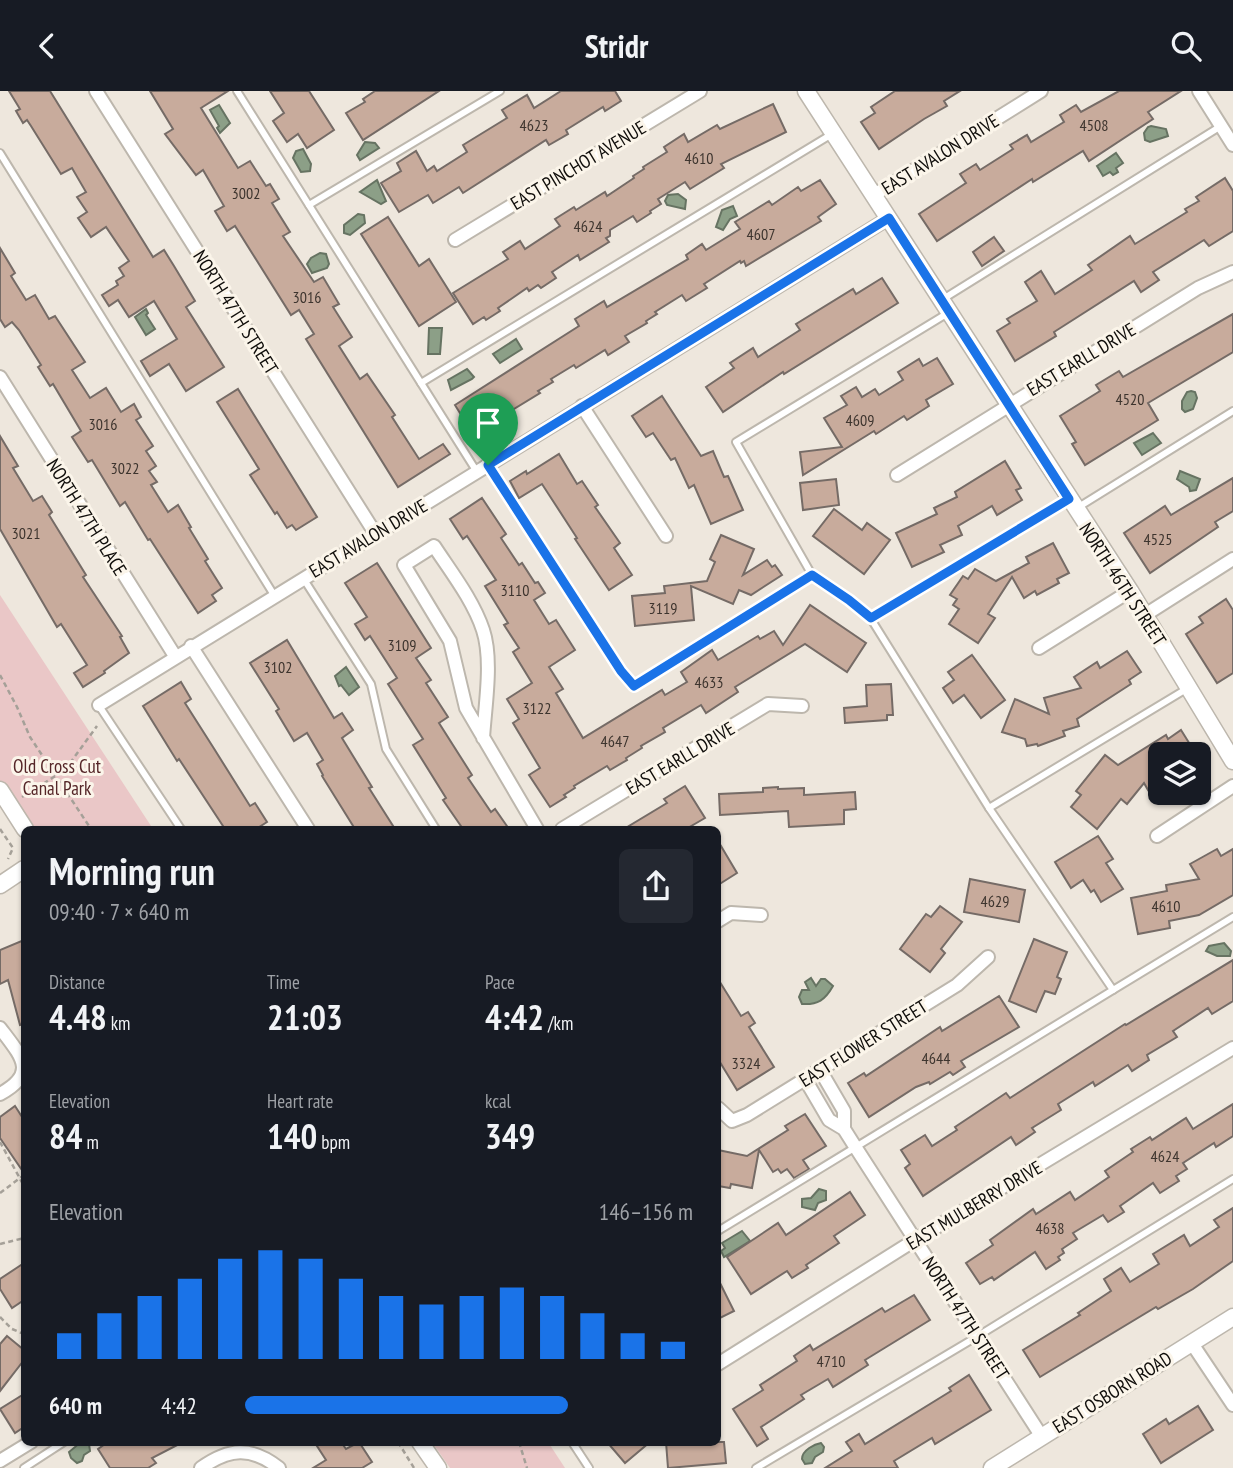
<!DOCTYPE html>
<meta charset="utf-8">
<style>
body{margin:0;font-family:"PT Sans Narrow",sans-serif;background:#242831;color:#f1f3f6;height:100vh;display:flex;flex-direction:column;font-size:26px;white-space:nowrap}
*{box-sizing:border-box;margin:0}
p{font-size:23px;color:#9ea1a6}
.icon{flex:none;width:38px;height:38px;fill:none;stroke:currentColor;stroke-width:2;stroke-linecap:round;stroke-linejoin:round}
.map{position:relative;flex:1;overflow:hidden}
.panel{position:absolute;left:21px;top:735px;width:700px;height:620px;display:flex;flex-direction:column;background:#171b24;border-radius:10px;box-shadow:0 2px 5px #0004}
.panel>*{flex:none}
.tools{position:absolute;left:1148px;top:651px;display:grid;gap:14px}
.tools a{display:grid;place-items:center;width:63px;height:63px;border-radius:10px;background:#171b24;box-shadow:0 2px 5px #0004;font-size:35px}
.pin{position:absolute;display:grid;place-items:center;width:60px;height:60px;color:#fff;margin:-72px -30px;border-radius:50% 50% 50% 0;rotate:-45deg;box-shadow:0 0 7px #0007}
.pin .icon{rotate:45deg}
.round{display:grid;place-items:center;flex:none;width:74px;height:74px;border-radius:10px;background:#242831}
.headline{display:flex;align-items:center;justify-content:space-between;height:119px;padding:0 28px}
h1{font-size:38px;font-weight:800;line-height:52px}
.stats{display:grid;grid-template-columns:repeat(3,1fr);gap:10px;height:119px;padding:7px 28px}
.stats div{display:grid;align-content:center}
.stats b{font-size:35px;font-weight:800}
.stats small{font-size:19px;font-weight:400}
.stats p{font-size:19px}
.chart{height:196px;padding:14px 28px}
.chart p{display:flex;justify-content:space-between}
.chart svg{width:100%;height:126px;margin-top:7px;stroke:#1a73e8;stroke-width:6}
ul{padding:0 28px;list-style:none;font-size:23px}
li{display:grid;grid-template-columns:112px 84px 1fr;align-items:center;height:52px}
li i{height:18px;border-radius:9px;background:#1a73e8}
header{display:flex;justify-content:space-between;align-items:center;height:91px;padding:0 28px;background:#171b24;font-size:32px;font-weight:800}
.map>svg:first-child{display:block}
.green{fill:#eac7c7}
.water{fill:#8c9f87;stroke:#667362;stroke-width:2}
.building{fill:#c8ab9c;stroke:#756b66;stroke-width:2}
.lines{fill:none;stroke-linecap:round;stroke-linejoin:round}
.service-casing{stroke:#bdb7ad;stroke-width:10}
.minor-casing{stroke:#bdb7ad;stroke-width:16}
.tertiary-casing{stroke:#bdb7ad;stroke-width:19}
.path{stroke:#a5a098;stroke-width:2.5;stroke-dasharray:5 3.5;stroke-linecap:butt}
.service{stroke:#fff;stroke-width:6}
.minor{stroke:#fff;stroke-width:12}
.tertiary{stroke:#fff;stroke-width:16}
.route-casing{stroke:#fff;stroke-width:14}
.route{stroke:#1a73e8;stroke-width:9}
.labels{text-anchor:middle;dominant-baseline:central;stroke-width:6;stroke-linejoin:round;paint-order:stroke}
.number-label{font-size:16px;fill:#3d342e}
.street-label{font-size:19px;fill:#0f0d0a;stroke:#fbf5ea}
.park-label{font-size:19px;fill:#552628;stroke:#fbf5ea}
</style>
<header><svg class="icon" aria-label="back" viewBox="0 0 24 24"><path d="M15 5l-7 7 7 7"/></svg>Stridr<svg class="icon" aria-label="search" viewBox="0 0 24 24"><circle cx="10" cy="10" r="6"/><path d="M15 15l6 6"/></svg></header>
<div class="map">
<svg width="1233" height="1377" viewBox="0 0 1233 1377">
<rect width="100%" height="100%" fill="#eee7dd"/>
<g class="green">
<path d="M0,504L153,738H29L0,694Z"/>
<path d="M432,1351H548L565,1377H450Z"/>
</g>
<g class="water">
<path d="M219,14L230,32L220,42L217,37L219,35L210,19Z"/>
<path d="M1151,35L1166,38L1168,45L1150,51L1145,49L1144,42L1148,36Z"/>
<path d="M365,51L375,52L379,57L360,69L357,64Z"/>
<path d="M303,58L311,73L310,80L301,81L293,67L296,60Z"/>
<path d="M1116,62L1123,72L1116,77L1118,81L1113,84L1110,81L1103,85L1097,75Z"/>
<path d="M377,89L386,110L381,113L360,101Z"/>
<path d="M678,103L686,109L685,118L667,114L665,110L668,104Z"/>
<path d="M733,115L737,125L730,128L723,139L716,136L722,119Z"/>
<path d="M358,123L364,124L365,132L350,144L344,142V134Z"/>
<path d="M320,162L326,163L329,173L327,177L312,182L307,173L311,167Z"/>
<path d="M146,218L148,222L146,224L155,238L146,244L135,226Z"/>
<path d="M429,237H442L440,263H428Z"/>
<path d="M516,248L522,258L500,272L493,263Z"/>
<path d="M467,278L474,286L472,288L451,299L448,289Z"/>
<path d="M1191,300L1195,301L1197,307L1193,318L1185,321L1182,318V310L1187,301Z"/>
<path d="M1153,342L1161,352L1142,364L1134,352Z"/>
<path d="M1180,380L1200,388L1196,399L1190,400L1189,396L1177,388Z"/>
<path d="M346,576L359,596L349,604L341,594L339,595L335,585Z"/>
<path d="M1224,852L1231,860L1230,865H1217L1206,860L1209,855Z"/>
<path d="M811,887L816,895L821,888H825L833,895C825,909 818,914 802,913L799,906L802,899H809L805,891Z"/>
<path d="M819,1098L826,1100V1109L818,1112L815,1119L802,1116V1108L811,1107Z"/>
<path d="M742,1140L750,1150L724,1166L721,1160L725,1157L722,1152Z"/>
<path d="M81,1351L89,1353L90,1360L84,1364L82,1370L77,1372L71,1367L69,1361Z"/>
<path d="M821,1352L824,1356L823,1361L815,1366L812,1372L805,1373L802,1368C802,1359 815,1353 821,1352Z"/>
</g>
<g class="building">
<path d="M9,0H50L153,166L164,159L174,175L195,210L186,216L224,276L186,300L169,273L150,285L141,270L177,248L154,210L129,226L118,209L109,215L102,204L118,194L116,190L124,185L119,177L129,170L106,136L91,146L78,127L87,121L77,106L86,101L72,77L61,83L31,35L27,29L23,32L16,20L20,18Z"/>
<path d="M150,0H228L201,17L238,77L250,70L266,95L270,93L279,108L272,112L290,141L283,145L314,191L323,186L339,213L333,216L352,246L339,255L360,288L367,283L395,324L392,326L419,368L443,353L450,363L398,396L306,248L314,243L299,219L291,224L235,135L227,140L215,120L224,115L203,79L196,84L165,43L173,38Z"/>
<path d="M270,0H309L334,39L307,57L298,43L287,51L273,30L284,22Z"/>
<path d="M375,0H439L363,49L346,22L365,11L363,8Z"/>
<path d="M561,0H615L621,10L605,20L603,16L566,39L568,43L549,54L546,49L463,102L459,96L433,112L428,104L399,121L381,92L401,80L397,72L416,60L427,80L434,75L437,80L467,61L463,54L507,27L502,19L527,4L534,17Z"/>
<path d="M895,0H960L944,10L947,15L924,28L879,58L861,31L875,22L871,16Z"/>
<path d="M1119,0H1181L1148,21L1153,28L1089,70L1083,60L1033,91L1032,88L937,150L919,123L966,92L960,83L976,73L980,79L1013,58L1010,54L1027,44L1031,51L1064,31L1060,24L1076,14L1081,21Z"/>
<path d="M773,13L786,41L721,73L724,77L690,98L685,91L658,108L661,113L650,120L651,122L637,131L633,125L610,139V145L606,147L609,151L580,169L578,164L552,181L556,187L541,197L538,194L529,200L527,197L498,217L500,220L486,229L484,226L473,233L453,202L508,168L503,161L520,150L525,158L560,135L555,128L574,116L576,119L605,101L607,105L634,87L633,85L644,78L643,76L667,61L664,56L684,43L688,51L717,34L720,38Z"/>
<path d="M1225,87L1233,100V140L1209,155L1204,149L1153,181L1159,189L1141,201L1134,190L1054,241L1056,245L1015,270L997,240L1010,232L1007,228L1037,210L1025,191L1041,180L1055,203L1092,179L1088,174L1130,145L1135,153L1187,121L1185,118L1199,110L1196,106Z"/>
<path d="M820,89L836,113L818,126L821,130L746,175L744,170L741,172L740,170L704,193L707,197L686,210L682,204L655,221L657,223L646,230L647,232L625,245L629,251L608,264L605,259L576,277L574,274L551,288L553,291L538,300L540,302L473,343L455,314L579,235L575,228L604,210L607,216L688,168L686,164L702,153L706,159L740,138L735,131L769,110L772,114L798,96L801,100Z"/>
<path d="M388,126L419,175L429,168L456,211L419,235L361,143Z"/>
<path d="M994,146L1004,160L982,175L973,161Z"/>
<path d="M0,157L15,182L11,185L26,209L35,204L49,228L55,225L85,271L72,279L90,307L106,297L121,321L134,313L141,326L136,329L153,355L146,360L156,375L149,380L157,391L151,394L168,421L178,414L191,436L189,437L208,468L205,470L222,497L212,504L216,510L198,522L150,448L148,449L125,411L120,415L92,369L88,371L72,346L81,340L53,293L50,295L38,276L41,274L19,239L12,231L5,236L0,228Z"/>
<path d="M882,187L898,212L784,283L783,281L723,321L706,296L734,277L730,272L753,257L758,266L800,239L796,233L853,198L856,203Z"/>
<path d="M1233,223V261L1148,312L1158,329L1085,374L1072,353L1076,351L1060,325L1100,300L1096,294L1119,280L1123,286Z"/>
<path d="M937,267L953,293L926,309L929,315L907,329L904,325L876,343L874,340L803,384L800,361L842,356L824,327L847,314L841,305L856,296L862,306L875,298L879,304L903,289L898,281L919,268L923,275Z"/>
<path d="M238,298L317,426L296,439L292,434L287,437L277,421L275,423L250,384L259,378L217,311Z"/>
<path d="M662,305L701,365L713,360L724,386L728,385L743,419L711,433L694,394L689,397L675,367L671,369L653,342L646,346L632,325Z"/>
<path d="M0,345L18,375L13,377L33,410L42,405L52,421L49,424L86,484L83,486L122,545L120,546L129,562L104,580L105,582L83,596L74,582L87,574L61,533L57,536L0,438Z"/>
<path d="M559,363L577,393L582,390L598,414L595,416L620,452L614,457L632,484L609,499L575,448L577,447L542,393L519,407L510,390L526,380L527,383Z"/>
<path d="M1005,370L1021,397L1016,399L1022,409L997,424L992,415L958,435L962,444L940,454L944,461L912,476L896,442L937,423L934,417L957,406L955,401Z"/>
<path d="M1233,387V420L1215,431L1218,436L1150,482L1124,442L1165,415L1171,424Z"/>
<path d="M836,388L839,414L803,419L800,392Z"/>
<path d="M482,407L506,443L501,447L519,474L522,472L535,492L538,491L545,502L534,509L549,533L556,529L575,559L549,576L563,598L556,602L583,647L662,599L665,604L687,591L681,581L712,559L718,569L758,545L760,548L774,540L783,554L810,514L866,552L847,581L805,553L735,596L738,601L706,622L701,614L663,637L665,641L641,655L642,657L626,667L627,669L610,679L607,675L574,695L575,697L564,704L566,706L550,716L529,684L540,677L513,632L519,628L507,608L532,592L513,561L519,557L504,534L508,532L485,495L496,489L467,445L463,448L450,428Z"/>
<path d="M834,418L862,439L867,432L890,449L864,483L813,445Z"/>
<path d="M721,444L754,458L743,484L767,469L772,476L775,474L782,484L751,504L739,499L733,513L691,495L694,529L635,535L632,505L665,502L664,495L707,490L715,471L710,468Z"/>
<path d="M1053,452L1069,482L1057,488L1059,492L1037,504L1035,500L1024,507L1012,486L988,523L995,527L978,552L949,533L959,518L953,514L957,508L950,504L963,485L968,488L975,478L996,490L1029,472L1026,466Z"/>
<path d="M377,472L431,557L416,567L431,589L426,592L448,626L439,632L472,684L468,687L491,721L495,718L509,738H463L443,709L446,707L413,654L423,648L388,593L397,587L370,545L365,549L355,533L367,526L345,492Z"/>
<path d="M1226,508L1233,519V582L1217,592L1186,543L1203,532L1199,526Z"/>
<path d="M287,549L334,627L342,622L353,639L342,647L372,696L369,697L395,738H355L322,685L323,684L317,673L323,669L307,642L294,650L276,620L279,618L250,572Z"/>
<path d="M1127,560L1141,581L1129,589L1131,593L1077,628L1079,635L1063,640L1065,645L1038,655L1037,653L1027,655L1025,648L1002,641L1015,608L1049,623L1044,607L1081,597L1074,586L1097,571L1100,577Z"/>
<path d="M972,564L1005,609L981,627L964,604L953,612L943,597L954,589L948,581Z"/>
<path d="M181,591L191,608L185,612L213,656L250,715L255,712L267,731L256,738H225L179,668L177,670L143,615Z"/>
<path d="M891,593L893,624H887V629L845,632L844,617L867,615L866,594Z"/>
<path d="M1181,639L1196,663H1160V691L1148,699L1144,692L1127,713L1121,708L1097,738L1071,716L1081,704L1076,700L1105,664L1118,674L1166,644L1168,648Z"/>
<path d="M685,695L705,727L686,738H624L667,712L664,708Z"/>
<path d="M778,696V698L804,697V704L855,701L856,718L844,719V733L789,736L788,720L720,724L719,703L763,701V697Z"/>
<path d="M1098,745L1113,768L1106,772L1123,798L1101,811L1094,799L1091,801L1083,789L1071,797L1055,771Z"/>
<path d="M718,750L737,782L718,794Z"/>
<path d="M1217,758L1221,765L1233,758V804L1199,824L1169,830L1170,837L1138,843L1131,807L1167,800L1166,794L1199,788L1190,773Z"/>
<path d="M970,788L1025,799L1019,831L964,821Z"/>
<path d="M940,815L962,831L941,858L945,862L930,881L900,858L926,823L931,826Z"/>
<path d="M1034,848L1067,861L1057,886L1061,888L1055,903L1045,900L1036,921L1009,910Z"/>
<path d="M24,849V933L20,934L8,889L0,893V859Z"/>
<path d="M1233,869V910L1212,923L1208,917L1173,940L1177,946L1147,964L1149,969L1132,980L1128,974L1095,995L1093,991L1058,1013L1061,1019L1032,1037L1035,1041L1016,1054L1011,1046L923,1105L905,1077L910,1073L901,1059L925,1044L932,1055L957,1039L955,1036L1006,1002L1010,1007L1125,933L1126,934Z"/>
<path d="M718,888L741,925L748,921L755,932L749,936L774,976L737,999L718,968Z"/>
<path d="M999,905L1019,936L961,970L965,976L953,984L950,981L930,993L929,991L916,996L869,1026L848,992L864,982L866,985L940,936L942,940Z"/>
<path d="M1233,1013V1045L1216,1056L1214,1052L1183,1072L1187,1078L1176,1085L1179,1090L1160,1102L1153,1092L1120,1115L1124,1121L1108,1131L1103,1124L1073,1142L1077,1148L1062,1158L1064,1162L1058,1166L1060,1169L1046,1178L1035,1161L994,1189L992,1186L980,1193L966,1172L993,1154L990,1149L1033,1118L1036,1123L1070,1101L1075,1109L1109,1086L1105,1080L1133,1061L1131,1058L1150,1046L1152,1049L1186,1027L1193,1038Z"/>
<path d="M15,1015L24,1029V1082L0,1047V1026Z"/>
<path d="M805,1023L826,1055L803,1069L809,1078L794,1087L787,1078L781,1082L778,1078L773,1081L759,1059L752,1097L731,1093L730,1097L718,1095V1059L747,1065L788,1039L785,1035Z"/>
<path d="M850,1101L865,1124L834,1145L839,1152L806,1174L808,1177L792,1187L787,1180L751,1203L727,1166L778,1132L786,1144Z"/>
<path d="M1233,1117V1170L1193,1198L1158,1218L1156,1216L1040,1286L1023,1259L1080,1224L1078,1222L1111,1200L1104,1188L1121,1177L1130,1191L1159,1173L1153,1163L1184,1144L1190,1155L1219,1136L1214,1129Z"/>
<path d="M24,1172V1209L12,1217L0,1198V1188Z"/>
<path d="M718,1188L734,1220L718,1228Z"/>
<path d="M914,1204L930,1229L865,1269L868,1274L833,1296L828,1288L801,1304L804,1308L761,1336L768,1348L757,1355L733,1318L763,1299L760,1294L797,1270L794,1265L810,1254L813,1259L882,1217L885,1221Z"/>
<path d="M7,1245L24,1259V1269L0,1300V1253Z"/>
<path d="M969,1284L991,1319L935,1353L932,1347L894,1370L898,1377H825L852,1360L846,1351L859,1343L865,1353L951,1300L949,1297Z"/>
<path d="M24,1303V1336L15,1342L0,1318Z"/>
<path d="M1198,1315L1213,1339L1161,1372L1143,1343L1166,1328L1169,1333Z"/>
<path d="M108,1351H183L152,1367L156,1372L148,1377H110L98,1358Z"/>
<path d="M324,1351H341L346,1358L359,1351L372,1371L362,1377H313L326,1369L317,1355Z"/>
<path d="M607,1351H650L625,1372Z"/>
<path d="M666,1351H724L726,1372L668,1377Z"/>
</g>
<g class="lines">
<defs>
<g id="service">
<path d="M237,0L477,381"/>
<path d="M0,62L274,504"/>
<path d="M309,114L500,0"/>
<path d="M943,208L1221,35"/>
<path d="M948,222L736,351L812,484L849,509L871,528L989,717L1113,899L1233,826"/>
<path d="M421,292L832,43"/>
<path d="M489,374L621,580L634,595L812,484"/>
<path d="M1077,417L1233,320"/>
<path d="M303,487L371,593L386,658L436,738"/>
<path d="M871,528L1069,408"/>
<path d="M99,615L181,738"/>
<path d="M989,717L1188,597"/>
<path d="M718,1140L1113,899"/>
<path d="M572,1351L589,1377"/>
<path d="M24,1377L64,1351"/>
<path d="M756,1377L978,1245L1233,1088"/>
</g>
<g id="minor">
<path d="M96,0L375,442"/>
<path d="M1199,0L1233,54"/>
<path d="M874,104L1041,0"/>
<path d="M455,149L700,0"/>
<path d="M0,286L175,565"/>
<path d="M582,315L666,445"/>
<path d="M897,384L1198,197L1233,181"/>
<path d="M1145,524L1233,468"/>
<path d="M191,555L308,738"/>
<path d="M1039,557L1130,500"/>
<path d="M99,614L889,127"/>
<path d="M483,647C485,615 493,569 483,539C473,509 451,481 434,455L404,474L450,550L466,617L537,738"/>
<path d="M562,738L768,613L802,615"/>
<path d="M1157,745L1233,695"/>
<path d="M718,830L731,822L761,824"/>
<path d="M0,937C21,965 39,982 0,1003"/>
<path d="M820,979L844,1020V1038"/>
<path d="M805,988L829,1029L844,1038L856,1057L1042,1346"/>
<path d="M718,1017L732,1030L747,1024L957,894L988,866"/>
<path d="M1191,1251L1233,1314"/>
<path d="M718,1273L915,1149L1233,957"/>
<path d="M0,1370L31,1351"/>
<path d="M201,1377C229,1357 251,1355 279,1377"/>
</g>
<g id="tertiary">
<path d="M806,0L1130,500L1233,670"/>
<path d="M0,699L25,738"/>
<path d="M0,794L24,778"/>
<path d="M420,1351L438,1377"/>
<path d="M992,1377L1233,1226"/>
</g>
</defs>
<use href="#service" class="service-casing"/>
<use href="#minor" class="minor-casing"/>
<use href="#tertiary" class="tertiary-casing"/>
<g class="path">
<path d="M0,584L17,616L30,646L91,738"/>
<path d="M22,706L65,679L97,635"/>
<path d="M0,738L13,757L8,768"/>
<path d="M0,1051L24,1095"/>
<path d="M0,1102L24,1084"/>
<path d="M0,1153L24,1147"/>
<path d="M0,1226L12,1238L24,1243"/>
<path d="M398,1351L414,1377"/>
<path d="M519,1351L527,1377"/>
</g>
<use href="#service" class="service"/>
<use href="#minor" class="minor"/>
<use href="#tertiary" class="tertiary"/>
</g>
<g class="lines">
<defs>
<path id="route" d="M889,127L1069,408L871,527L849,509L812,484L634,595L621,580L488,374Z"/>
</defs>
<use href="#route" class="route-casing"/>
<use href="#route" class="route"/>
</g>
<g class="labels">
<g class="number-label">
<text x="534" y="34">4623</text>
<text x="1094" y="34">4508</text>
<text x="699" y="67">4610</text>
<text x="246" y="102">3002</text>
<text x="588" y="135">4624</text>
<text x="761" y="143">4607</text>
<text x="307" y="206">3016</text>
<text x="1130" y="308">4520</text>
<text x="860" y="329">4609</text>
<text x="103" y="333">3016</text>
<text x="125" y="377">3022</text>
<text x="26" y="442">3021</text>
<text x="1158" y="448">4525</text>
<text x="515" y="499">3110</text>
<text x="663" y="517">3119</text>
<text x="402" y="554">3109</text>
<text x="278" y="576">3102</text>
<text x="709" y="591">4633</text>
<text x="537" y="617">3122</text>
<text x="615" y="650">4647</text>
<text x="995" y="810">4629</text>
<text x="1166" y="815">4610</text>
<text x="936" y="967">4644</text>
<text x="746" y="972">3324</text>
<text x="1165" y="1065">4624</text>
<text x="1050" y="1137">4638</text>
<text x="831" y="1270">4710</text>
</g>
<g class="street-label">
<text transform="translate(940 63) rotate(-32)">EAST AVALON DRIVE</text>
<text transform="translate(578 74) rotate(-31)">EAST PINCHOT AVENUE</text>
<text transform="translate(236 221) rotate(58)">NORTH 47TH STREET</text>
<text transform="translate(1081 268) rotate(-31)">EAST EARLL DRIVE</text>
<text transform="translate(87 426) rotate(58)">NORTH 47TH PLACE</text>
<text transform="translate(368 447) rotate(-31)">EAST AVALON DRIVE</text>
<text transform="translate(1123 493) rotate(57)">NORTH 46TH STREET</text>
<text transform="translate(680 667) rotate(-31)">EAST EARLL DRIVE</text>
<text transform="translate(863 952) rotate(-32)">EAST FLOWER STREET</text>
<text transform="translate(974 1114) rotate(-31)">EAST MULBERRY DRIVE</text>
<text transform="translate(966 1227) rotate(57)">NORTH 47TH STREET</text>
<text transform="translate(1112 1301) rotate(-32)">EAST OSBORN ROAD</text>
</g>
<g class="park-label">
<text x="57" y="675">Old Cross Cut<tspan x="57" dy="22">Canal Park</tspan></text>
</g>
</g>
</svg>
<div class="tools">
<a><svg class="icon" aria-label="layers" viewBox="0 0 24 24"><path d="M12 4l9 5-9 5-9-5zM3 14l9 5 9-5"/></svg></a>
</div>
<div class="pin" style="left:488px;top:374px;background:#1e9e55"><svg class="icon" aria-label="arrive" viewBox="0 0 24 24"><path d="M6 21V4h12l-3 4 3 4H6"/></svg></div>
<section class="panel">
<div class="headline"><div><h1>Morning run</h1><p>09:40 · 7 × 640 m</p></div><a class="round"><svg class="icon" aria-label="share" viewBox="0 0 24 24"><path d="M12 15V3M7 8l5-5 5 5M5 13v7h14v-7"/></svg></a></div>
<div class="stats">
<div><p>Distance</p><b>4.48<small> km</small></b></div>
<div><p>Time</p><b>21:03</b></div>
<div><p>Pace</p><b>4:42<small> /km</small></b></div>
</div>
<div class="stats">
<div><p>Elevation</p><b>84<small> m</small></b></div>
<div><p>Heart rate</p><b>140<small> bpm</small></b></div>
<div><p>kcal</p><b>349</b></div>
</div>
<div class="chart"><p><span>Elevation</span>146–156 m</p>
<svg viewBox="0 0 160 44" preserveAspectRatio="none"><path d="M5 44V35M15 44V28M25 44V22M35 44V16M45 44V9M55 44V6M65 44V9M75 44V16M85 44V22M95 44V25M105 44V22M115 44V19M125 44V22M135 44V28M145 44V35M155 44V38"/></svg>
</div>
<ul>
<li><b>640 m</b>4:42<i style="width:72%"></i></li>
</ul>
</section>
</div>
